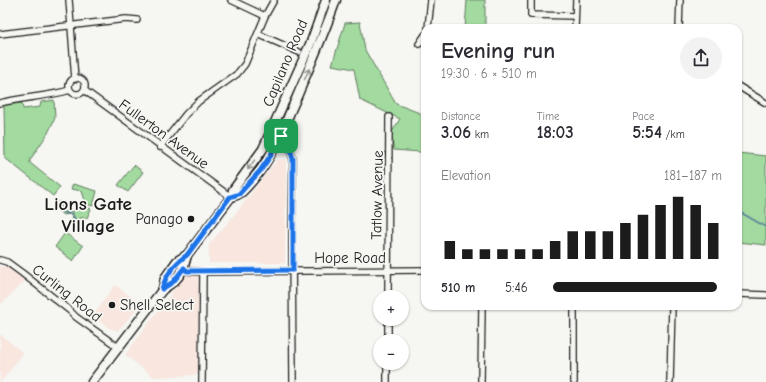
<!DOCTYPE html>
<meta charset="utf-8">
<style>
body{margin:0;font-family:"Comic Neue",sans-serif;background:#f2f2f3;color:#2b2b33;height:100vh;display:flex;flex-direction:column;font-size:15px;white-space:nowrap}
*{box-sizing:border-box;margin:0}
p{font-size:13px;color:#7c7c81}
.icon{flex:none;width:22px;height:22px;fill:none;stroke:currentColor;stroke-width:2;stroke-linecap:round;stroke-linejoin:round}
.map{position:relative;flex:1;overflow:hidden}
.panel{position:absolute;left:421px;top:24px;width:321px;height:286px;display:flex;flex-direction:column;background:#fff;border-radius:12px;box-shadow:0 1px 3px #0004}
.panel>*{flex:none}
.fabs{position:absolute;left:373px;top:290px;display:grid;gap:8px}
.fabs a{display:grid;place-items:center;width:36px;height:36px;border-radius:50%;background:#fff;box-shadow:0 1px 3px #0004;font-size:20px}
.pin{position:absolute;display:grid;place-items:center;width:34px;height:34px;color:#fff;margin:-17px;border-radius:8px;box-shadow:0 2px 6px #0006}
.round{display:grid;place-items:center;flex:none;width:42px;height:42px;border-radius:21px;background:#f2f2f3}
.headline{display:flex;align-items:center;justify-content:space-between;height:68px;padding:0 20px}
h1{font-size:22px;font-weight:700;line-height:30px}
.metrics{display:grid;grid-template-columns:repeat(3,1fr);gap:6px;height:68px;padding:4px 20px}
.metrics div{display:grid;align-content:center}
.metrics b{font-size:17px;font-weight:700}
.metrics small{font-size:11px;font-weight:400}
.metrics p{font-size:11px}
.chart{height:112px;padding:8px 20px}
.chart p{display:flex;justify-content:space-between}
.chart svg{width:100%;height:72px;margin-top:4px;stroke:#1c1c1c;stroke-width:6}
ul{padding:0 20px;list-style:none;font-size:13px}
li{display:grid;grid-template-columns:64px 48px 1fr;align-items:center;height:30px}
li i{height:10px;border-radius:5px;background:#1c1c1c}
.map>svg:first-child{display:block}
.built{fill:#f8e6df}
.green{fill:#a2da9f;stroke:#5f7b5e}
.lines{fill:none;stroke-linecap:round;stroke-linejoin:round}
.stream{stroke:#61869b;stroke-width:2}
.minor-casing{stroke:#1c1c1c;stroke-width:8}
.secondary-casing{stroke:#1c1c1c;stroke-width:11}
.minor{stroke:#f6f6f2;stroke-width:5.5}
.secondary{stroke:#f6f6f2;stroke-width:8}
.oneway{stroke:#949492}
.route-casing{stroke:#fff;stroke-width:8}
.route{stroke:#1a73e8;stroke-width:5}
.poi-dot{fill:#1c1c1c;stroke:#f6f6f2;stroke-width:1.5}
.labels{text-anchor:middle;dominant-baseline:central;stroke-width:3.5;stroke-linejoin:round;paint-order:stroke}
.street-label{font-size:15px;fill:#1c1c1c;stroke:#f6f6f2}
.poi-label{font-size:15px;fill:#1c1c1c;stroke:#f6f6f2;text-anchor:end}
.district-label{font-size:19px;font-weight:bold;fill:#1c1c1c;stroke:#f6f6f2}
</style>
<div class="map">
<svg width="766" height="382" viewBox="0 0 766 382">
<rect width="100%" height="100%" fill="#f6f6f2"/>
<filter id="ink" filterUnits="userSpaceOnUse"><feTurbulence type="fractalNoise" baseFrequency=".025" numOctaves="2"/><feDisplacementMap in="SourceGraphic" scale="8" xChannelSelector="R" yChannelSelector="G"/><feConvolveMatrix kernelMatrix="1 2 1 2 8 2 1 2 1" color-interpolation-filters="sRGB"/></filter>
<g filter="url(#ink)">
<g class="built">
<path d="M277,160H286L285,263H209V245L244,203Z"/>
<path d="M6,266L26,280L0,305V267Z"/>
<path d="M185,275H199L198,375L154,377L125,355Z"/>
<path d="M115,285L141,304L118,331L109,328L93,316Z"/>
<path d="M0,334L23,353L1,382H0Z"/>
</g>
<g class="green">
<path d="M467,0H485V28H465Z"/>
<path d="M360,22L365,50L396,104L425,115V154L420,152L394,150L390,135L400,119L360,100L354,69L332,65L345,23Z"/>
<path d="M54,100L55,118L48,133L30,160V163L60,187L53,196L5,158L4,105L22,103L23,109L40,107L41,102Z"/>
<path d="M738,153L766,156V245L738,242Z"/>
<path d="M134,165L143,172L128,192L118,185Z"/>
<path d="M73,184L97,191L93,206L86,204L82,191L71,189Z"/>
<path d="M58,202H59V207L66,203L70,204L67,210L69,211L73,212L82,202L84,206L91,209L87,218H79L75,223L70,214L63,215L54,207Z"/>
<path d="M65,233L83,246L73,261L55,247Z"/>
</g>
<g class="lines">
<g class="stream">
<path d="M56,206L62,212L72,214L76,221"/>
<path d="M738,211L766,227"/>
</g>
<defs>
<g id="minor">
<path d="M69,0L75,79"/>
<path d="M231,0L265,16"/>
<path d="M531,0V15L575,16"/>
<path d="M428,28L431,0"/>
<path d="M575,28L576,0"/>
<path d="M679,28L680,0"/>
<path d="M0,34L126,19L137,20"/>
<path d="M258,34L299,52"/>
<path d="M419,44L425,35"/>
<circle cx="77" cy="86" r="8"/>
<path d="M738,86L766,103"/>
<path d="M84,90L231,197"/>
<path d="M0,103C23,97 47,97 70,90"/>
<path d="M281,136L288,143L293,159L292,243L293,382"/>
<path d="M160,147L186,114L199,101L237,74L245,64L265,16L274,0"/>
<path d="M0,260L7,262L22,273L69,310L76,317L118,347"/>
<path d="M184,268L187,271L203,272L425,270"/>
<path d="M738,294L766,295"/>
<path d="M388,297L389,117"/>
<path d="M388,341V319"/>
<path d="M202,382L203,272"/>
<path d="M387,382V363"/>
<path d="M481,382L482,306"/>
<path d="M574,382V306"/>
<path d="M670,382L672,306"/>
</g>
<g id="secondary">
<path d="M231,197C242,194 244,190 252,181C275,155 282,129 296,99C310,66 324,34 336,0"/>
<path d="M163,289L165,278L177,261L187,255L218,214L231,197L233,190L263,149L311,42L326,0"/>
<path d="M92,382L163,289C179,279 183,273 187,255"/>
</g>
</defs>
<use href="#minor" class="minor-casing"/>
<use href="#secondary" class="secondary-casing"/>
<use href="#minor" class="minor"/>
<use href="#secondary" class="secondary"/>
</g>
<defs><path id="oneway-shaft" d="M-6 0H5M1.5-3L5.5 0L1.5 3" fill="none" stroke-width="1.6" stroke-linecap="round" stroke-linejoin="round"/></defs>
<g class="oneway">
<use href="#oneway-shaft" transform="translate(307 74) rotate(-66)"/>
<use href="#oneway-shaft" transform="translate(251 165) rotate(126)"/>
</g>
</g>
<g class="lines" filter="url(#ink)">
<defs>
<path id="route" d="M281,136L288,142L293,159V270L190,271H187L184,268L173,282L162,289C166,274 174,264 187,255L230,197L239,194L260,171L271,155Z"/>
</defs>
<use href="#route" class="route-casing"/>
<use href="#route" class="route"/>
</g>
<g class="poi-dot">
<circle cx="191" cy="219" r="4"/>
<circle cx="112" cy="305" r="4"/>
</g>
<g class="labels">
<g class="street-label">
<text transform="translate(285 63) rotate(-67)">Capilano Road</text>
<text transform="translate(164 134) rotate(36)">Fullerton Avenue</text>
<text transform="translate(377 195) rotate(-89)">Tatlow Avenue</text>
<text x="350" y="258">Hope Road</text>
<text transform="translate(67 293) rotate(38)">Curling Road</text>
</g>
<g class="poi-label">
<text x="183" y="219">Panago</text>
<text x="120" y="305" text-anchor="start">Shell Select</text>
</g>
<g class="district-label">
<text x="88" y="204">Lions Gate<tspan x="88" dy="22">Village</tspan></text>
</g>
</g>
</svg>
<div class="fabs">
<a>+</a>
<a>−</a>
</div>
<div class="pin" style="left:281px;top:136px;background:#1e9e55"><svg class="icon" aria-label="arrive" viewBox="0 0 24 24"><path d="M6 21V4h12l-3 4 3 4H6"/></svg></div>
<section class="panel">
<div class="headline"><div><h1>Evening run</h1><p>19:30 · 6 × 510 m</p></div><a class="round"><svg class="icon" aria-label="share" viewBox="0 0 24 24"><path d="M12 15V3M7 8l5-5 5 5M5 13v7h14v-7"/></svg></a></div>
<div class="metrics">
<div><p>Distance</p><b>3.06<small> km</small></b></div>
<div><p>Time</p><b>18:03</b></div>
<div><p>Pace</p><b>5:54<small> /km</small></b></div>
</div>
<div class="chart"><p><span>Elevation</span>181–187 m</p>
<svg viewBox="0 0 160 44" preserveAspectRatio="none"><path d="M5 44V33M15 44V38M25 44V38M35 44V38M45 44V38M55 44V38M65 44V33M75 44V27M85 44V27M95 44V27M105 44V22M115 44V17M125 44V11M135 44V6M145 44V11M155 44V22"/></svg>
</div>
<ul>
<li><b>510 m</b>5:46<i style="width:97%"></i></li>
</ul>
</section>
</div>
